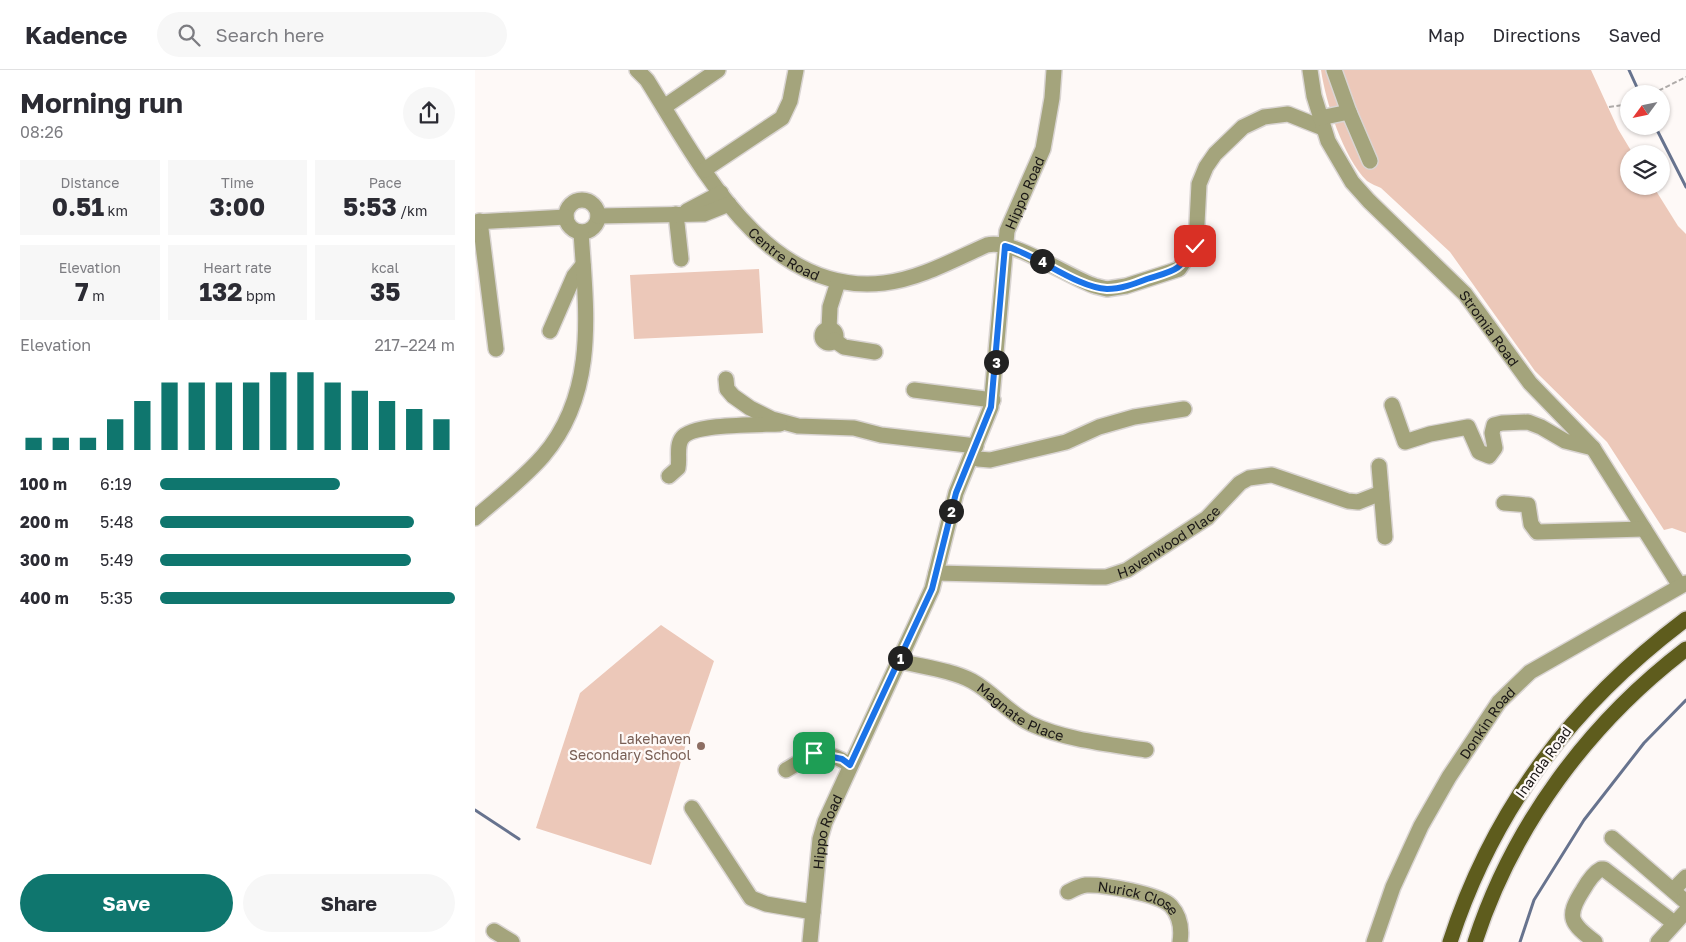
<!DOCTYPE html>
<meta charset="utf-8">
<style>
body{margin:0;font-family:"Golos Text",sans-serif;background:#f7f7f7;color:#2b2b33;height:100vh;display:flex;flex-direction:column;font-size:19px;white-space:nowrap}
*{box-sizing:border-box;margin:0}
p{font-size:16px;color:#7c7c81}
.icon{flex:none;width:28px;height:28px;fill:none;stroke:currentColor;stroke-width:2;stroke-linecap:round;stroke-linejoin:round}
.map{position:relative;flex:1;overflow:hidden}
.sheet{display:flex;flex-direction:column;background:#fff;width:475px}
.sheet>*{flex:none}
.needle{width:32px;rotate:237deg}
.buttons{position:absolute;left:1145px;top:15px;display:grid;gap:10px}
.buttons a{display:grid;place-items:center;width:50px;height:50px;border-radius:50%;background:#fff;box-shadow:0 1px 4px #0004;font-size:25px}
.pin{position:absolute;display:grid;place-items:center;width:42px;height:42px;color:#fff;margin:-21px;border-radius:10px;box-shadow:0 2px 8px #0006}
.km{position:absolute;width:25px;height:25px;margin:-12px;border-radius:50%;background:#222;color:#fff;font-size:14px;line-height:25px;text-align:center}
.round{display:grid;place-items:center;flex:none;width:52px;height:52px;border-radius:26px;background:#f7f7f7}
.overview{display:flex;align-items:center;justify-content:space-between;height:85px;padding:0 20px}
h1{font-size:28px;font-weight:700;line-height:38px}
.metrics{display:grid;grid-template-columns:repeat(3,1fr);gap:8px;height:85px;padding:5px 20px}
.metrics div{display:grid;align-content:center;border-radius:0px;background:#f7f7f7;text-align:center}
.metrics b{font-size:25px;font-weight:700}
.metrics small{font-size:14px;font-weight:400}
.metrics p{font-size:14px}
.chart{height:140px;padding:10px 20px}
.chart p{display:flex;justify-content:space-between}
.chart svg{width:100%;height:90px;margin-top:5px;stroke:#0f766e;stroke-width:6}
.cta{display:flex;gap:10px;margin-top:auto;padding:10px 20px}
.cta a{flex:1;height:58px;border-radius:30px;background:#0f766e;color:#fff;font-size:20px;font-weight:700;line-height:58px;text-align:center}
.cta a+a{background:#f7f7f7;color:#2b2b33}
ul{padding:0 20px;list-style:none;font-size:16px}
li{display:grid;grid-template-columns:80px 60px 1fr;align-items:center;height:38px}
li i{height:12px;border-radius:6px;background:#0f766e}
header{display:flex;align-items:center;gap:30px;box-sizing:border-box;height:70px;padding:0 25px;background:#fff;border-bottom:1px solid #e1e1e2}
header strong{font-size:24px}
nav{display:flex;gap:28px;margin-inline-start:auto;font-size:18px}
.search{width:350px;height:45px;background:#f7f7f7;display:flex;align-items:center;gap:12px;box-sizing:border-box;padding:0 18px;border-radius:28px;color:#7c7c81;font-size:19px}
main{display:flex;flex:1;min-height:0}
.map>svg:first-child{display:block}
.green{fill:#ecc8b9}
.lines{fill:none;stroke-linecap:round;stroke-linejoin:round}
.stream{stroke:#67738e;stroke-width:3}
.minor-casing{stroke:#dad5d3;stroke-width:18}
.major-casing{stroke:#dad5d3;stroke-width:18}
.path{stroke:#afaba9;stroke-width:2;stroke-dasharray:5 2.5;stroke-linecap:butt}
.minor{stroke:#a4a47c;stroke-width:15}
.major{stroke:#5e5c1d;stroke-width:15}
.route-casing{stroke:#fff;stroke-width:10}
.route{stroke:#1a73e8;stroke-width:6}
.education-dot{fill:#8d6e63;stroke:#fef9f7;stroke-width:2}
.labels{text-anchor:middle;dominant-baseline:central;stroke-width:4.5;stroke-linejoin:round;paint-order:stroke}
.street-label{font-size:14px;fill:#1a1716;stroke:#fef9f7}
.education-label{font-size:14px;fill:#785e54;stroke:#fef9f7;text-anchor:end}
</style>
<header>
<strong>Kadence</strong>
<div class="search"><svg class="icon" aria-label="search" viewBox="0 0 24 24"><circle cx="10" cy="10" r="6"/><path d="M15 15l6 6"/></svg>Search here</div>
<nav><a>Map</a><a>Directions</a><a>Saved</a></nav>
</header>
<main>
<section class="sheet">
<div class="overview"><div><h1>Morning run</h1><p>08:26</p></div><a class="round"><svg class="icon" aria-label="share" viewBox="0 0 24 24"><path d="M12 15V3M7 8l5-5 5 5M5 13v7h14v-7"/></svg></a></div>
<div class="metrics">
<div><p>Distance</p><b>0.51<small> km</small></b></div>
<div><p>Time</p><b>3:00</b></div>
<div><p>Pace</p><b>5:53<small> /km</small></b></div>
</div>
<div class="metrics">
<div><p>Elevation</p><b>7<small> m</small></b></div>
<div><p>Heart rate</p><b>132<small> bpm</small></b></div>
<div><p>kcal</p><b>35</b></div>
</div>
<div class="chart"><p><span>Elevation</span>217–224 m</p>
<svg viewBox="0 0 160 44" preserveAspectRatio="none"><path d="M5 44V38M15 44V38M25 44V38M35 44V29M45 44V20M55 44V11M65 44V11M75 44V11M85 44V11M95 44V6M105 44V6M115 44V11M125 44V15M135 44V20M145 44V24M155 44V29"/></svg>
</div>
<ul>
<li><b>100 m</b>6:19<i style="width:61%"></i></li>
<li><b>200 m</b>5:48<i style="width:86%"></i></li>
<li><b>300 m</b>5:49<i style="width:85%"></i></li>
<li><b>400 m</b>5:35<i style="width:100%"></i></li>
</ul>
<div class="cta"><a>Save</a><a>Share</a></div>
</section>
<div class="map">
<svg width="1211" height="872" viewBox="0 0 1211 872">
<rect width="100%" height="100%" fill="#fef9f7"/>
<g class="green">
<path d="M846,0H1116L1143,59L1158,84H1154V116H1178L1203,156L1211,164V463L1197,458L1189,460L1132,372L1060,301L975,182L906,118C902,116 896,114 892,111C868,87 851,33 846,0Z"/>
<path d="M284,199L288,263L159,269L155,205Z"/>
<path d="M186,555L239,591L213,667L176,795L61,758L105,623Z"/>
</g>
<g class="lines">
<g class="stream">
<path d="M1154,0L1165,24"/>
<path d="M1180,56L1211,117"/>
<path d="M0,740L44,769"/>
<path d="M1045,872L1059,830L1109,750L1169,673L1211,630"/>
</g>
<defs>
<g id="minor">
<path id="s1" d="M162,0L172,10C225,95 291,227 409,213C445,209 480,189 512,175C537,168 593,207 620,216L632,219L651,216L704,199L721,173L724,114L731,97L740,84L768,57L789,47L813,44L848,58"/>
<path id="s2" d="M835,0L839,26L853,71L877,112L894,131L990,224L1055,313L1118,378L1205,516"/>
<path d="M189,37L243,0"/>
<path d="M874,42L895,91"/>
<path d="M845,48L874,42L859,0"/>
<path d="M229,100L307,48L315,31L321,0"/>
<circle cx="107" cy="146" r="16"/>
<path d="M212,141L246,123"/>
<path d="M201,144L206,189"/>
<path d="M123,146L229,144L254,134"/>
<path d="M5,151L21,279"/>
<path d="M0,152L91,147"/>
<path d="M354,259L355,237L363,212"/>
<circle cx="354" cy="266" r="7"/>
<path d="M75,261L99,206L108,195"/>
<path d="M359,270L369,277L400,282"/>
<path d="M251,309L252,319L258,326L275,338L297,349L323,356L379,358L406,365L501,376"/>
<path d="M439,320L518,330"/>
<path d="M917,335L930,372L955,364L993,357L1004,382L1014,386L1020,378L1017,363L1019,355L1027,353L1053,352L1066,357L1090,371L1118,378"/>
<path d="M497,385L503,389L515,390L591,372L624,357L659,347L709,339"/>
<path d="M904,396L910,467"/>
<path d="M194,406L203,398C205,389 201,376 207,368C217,353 286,355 305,354"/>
<path d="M1029,433L1053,435L1056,454L1062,462L1169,459"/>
<path d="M0,448C23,428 48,409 68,386C123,322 111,240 106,162"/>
<path id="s3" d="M461,503L619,507H631L652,500L732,448L765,413L774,408L797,405L873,431L883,432L906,423"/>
<path id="s4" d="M424,591C448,597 476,600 497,611C519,623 533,643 556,654C591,670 633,674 671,680"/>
<path d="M311,700C338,684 346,676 375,695"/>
<path d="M217,738L276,828L291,834L338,842"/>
<path d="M1137,768L1211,832"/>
<path d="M1198,820L1211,807"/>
<path id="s5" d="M593,822C599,819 604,816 611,815C627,814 685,824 696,836C705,846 707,859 705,872"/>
<path d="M19,861L37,872"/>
<path id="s6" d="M335,872L345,769L350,752L457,519L481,423L516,337L532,161L568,79L577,28L579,0"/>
<path id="s7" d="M899,872L918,817L946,756L974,707L1024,632L1055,602L1211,513"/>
<path d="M1120,872C1096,853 1090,848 1108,820C1112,813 1118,803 1126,799H1129L1199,853"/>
<path d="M1183,872L1211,841"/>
</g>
<g id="major">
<path d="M975,872C1019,737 1098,634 1211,549"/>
<path d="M1000,872C1038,755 1114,653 1211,579"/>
</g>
</defs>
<use href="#minor" class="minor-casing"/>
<use href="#major" class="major-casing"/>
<g class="path">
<path d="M1177,24L1211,7"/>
<path d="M1134,37L1154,34"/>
</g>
<use href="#minor" class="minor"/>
<use href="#major" class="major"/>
</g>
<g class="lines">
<defs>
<path id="route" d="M339,683L367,689L375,695L457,519L481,423L516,337L530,176C563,185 600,217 632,219C646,219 659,214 672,209C701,200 703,202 720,176"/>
</defs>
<use href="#route" class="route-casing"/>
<use href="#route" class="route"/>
</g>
<circle class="education-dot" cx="226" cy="676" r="5"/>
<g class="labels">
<g class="street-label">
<text stroke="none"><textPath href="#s6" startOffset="788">Hippo Road</textPath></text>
<text stroke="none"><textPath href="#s1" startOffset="238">Centre Road</textPath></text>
<text stroke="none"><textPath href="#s2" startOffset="322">Stromia Road</textPath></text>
<text stroke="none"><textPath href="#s3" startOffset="242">Havenwood Place</textPath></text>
<text stroke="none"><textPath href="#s4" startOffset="134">Magnate Place</textPath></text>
<text stroke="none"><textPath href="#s7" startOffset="248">Donkin Road</textPath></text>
<text transform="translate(1068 692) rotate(-54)">Inanda Road</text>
<text stroke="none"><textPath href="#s6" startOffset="112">Hippo Road</textPath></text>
<text stroke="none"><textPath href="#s5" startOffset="74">Nurick Close</textPath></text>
</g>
<g class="education-label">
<text x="216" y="668">Lakehaven<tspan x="216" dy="16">Secondary School</tspan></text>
</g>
</g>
</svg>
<div class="buttons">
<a><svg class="needle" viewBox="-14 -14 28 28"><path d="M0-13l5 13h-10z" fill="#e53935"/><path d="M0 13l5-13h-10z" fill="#7c7c81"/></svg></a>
<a><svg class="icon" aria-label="layers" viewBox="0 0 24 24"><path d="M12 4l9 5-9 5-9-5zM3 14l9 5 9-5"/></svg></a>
</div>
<div class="pin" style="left:339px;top:683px;background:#1e9e55"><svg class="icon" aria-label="arrive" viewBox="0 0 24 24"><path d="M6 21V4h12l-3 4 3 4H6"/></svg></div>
<div class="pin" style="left:720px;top:176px;background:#d93025"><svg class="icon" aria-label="check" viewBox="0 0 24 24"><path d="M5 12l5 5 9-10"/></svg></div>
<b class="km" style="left:425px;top:588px">1</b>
<b class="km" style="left:476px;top:441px">2</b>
<b class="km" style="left:521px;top:292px">3</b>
<b class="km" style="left:567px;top:191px">4</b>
</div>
</main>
